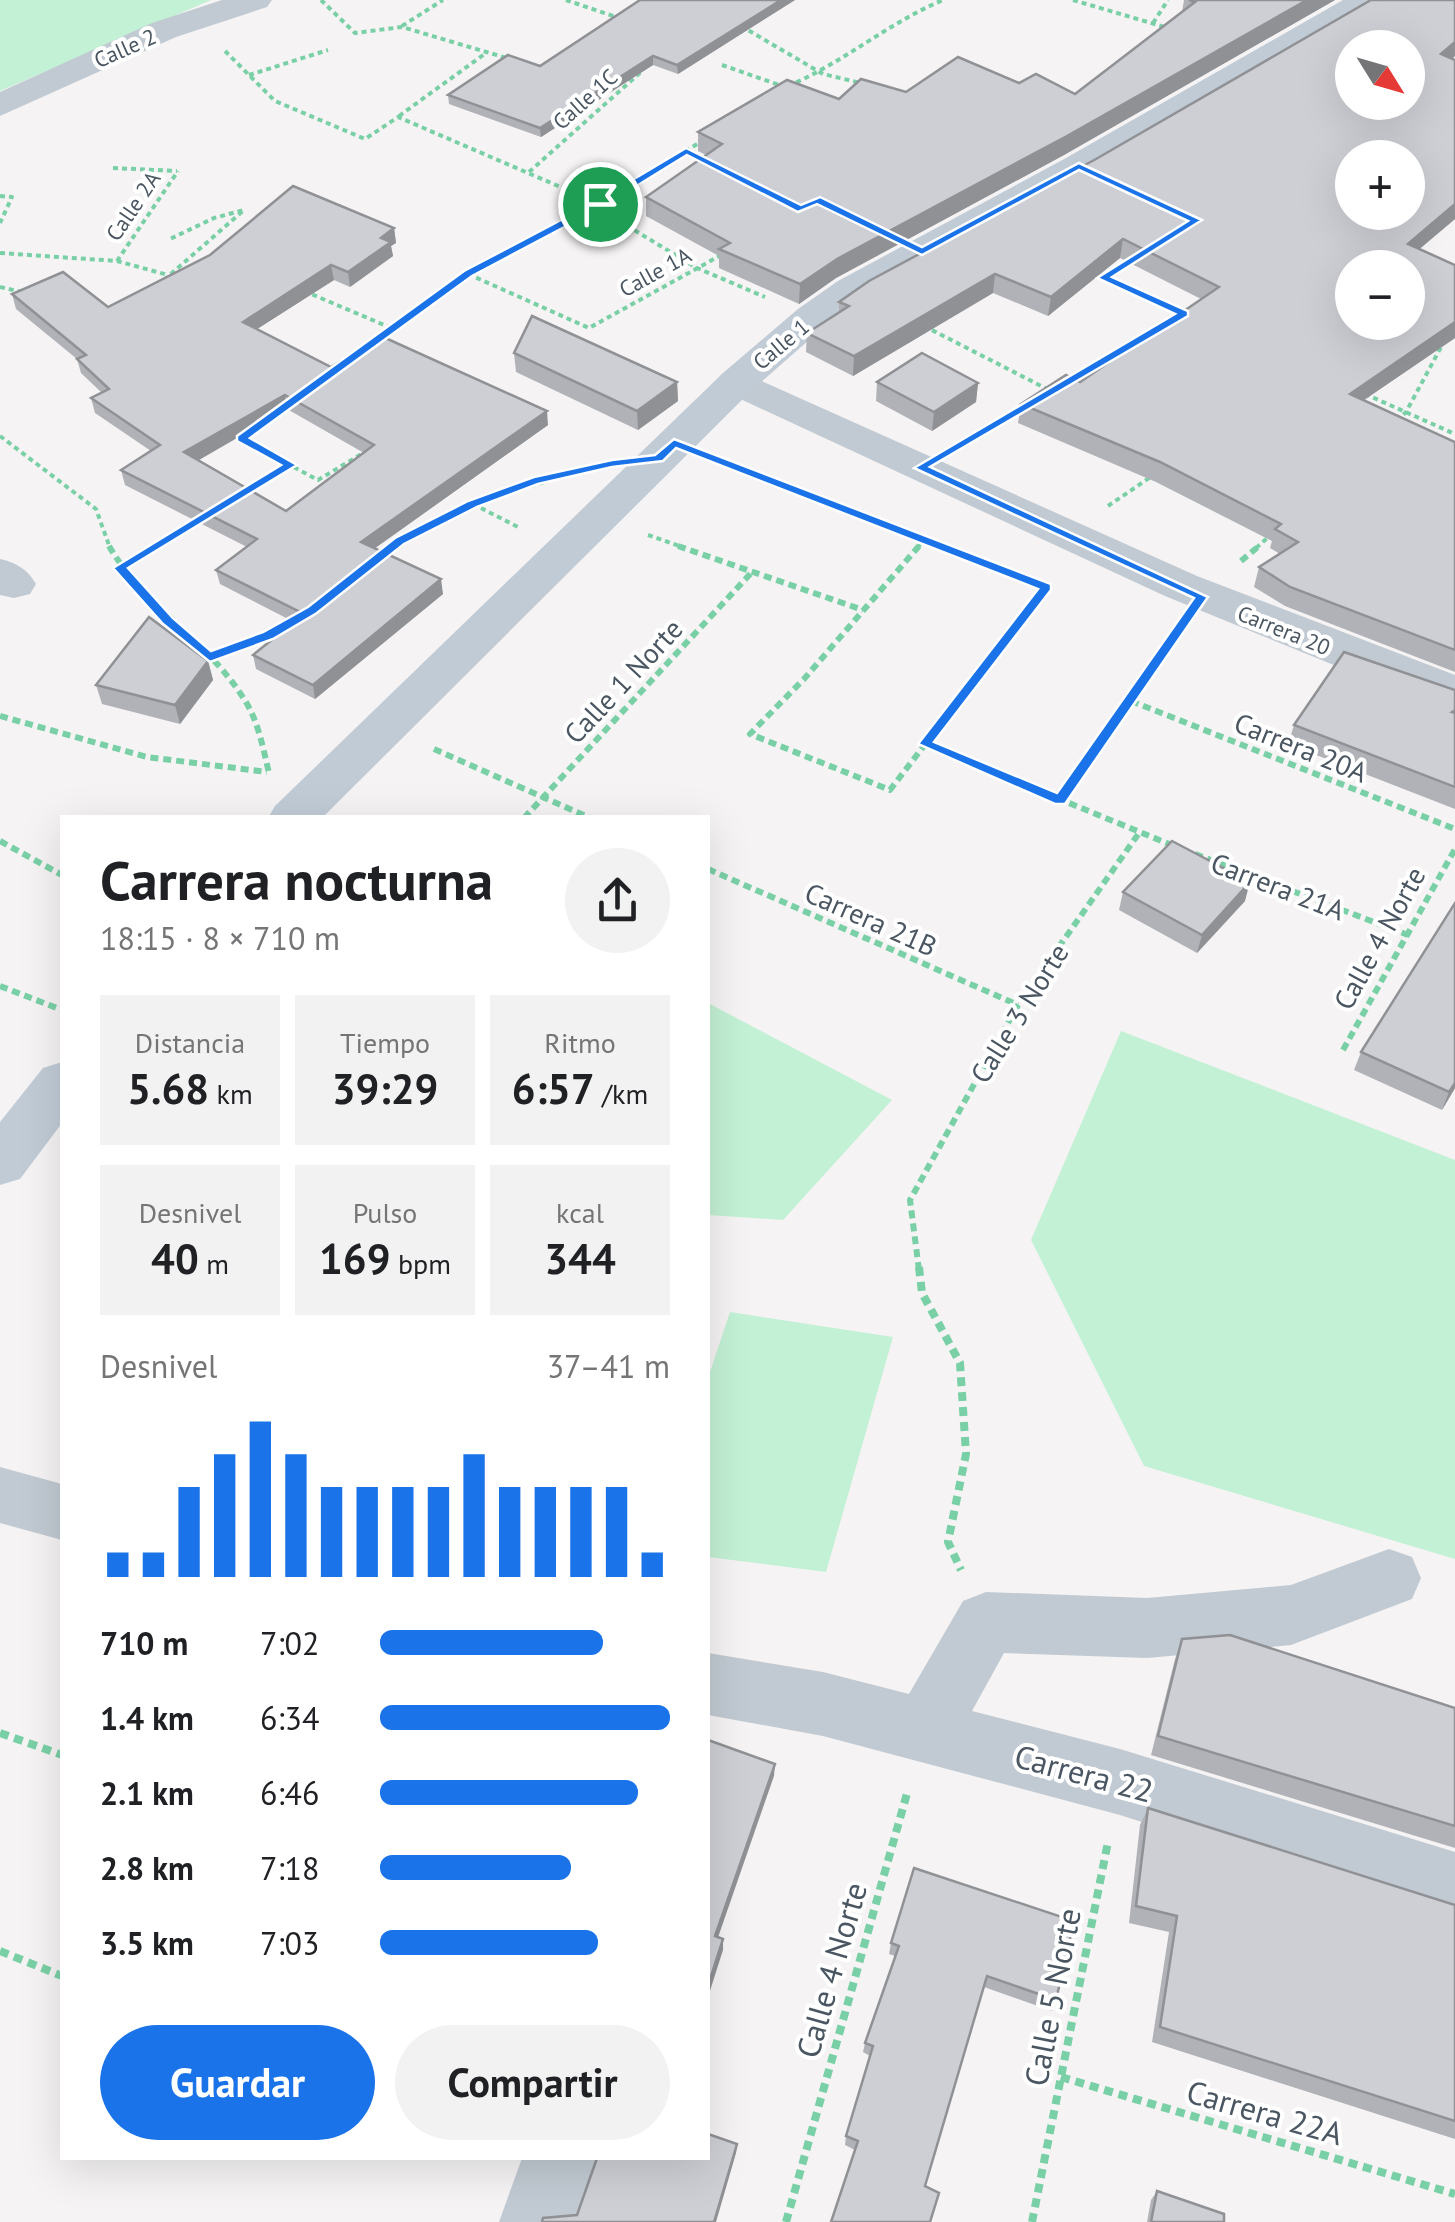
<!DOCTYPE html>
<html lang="es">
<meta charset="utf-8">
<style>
body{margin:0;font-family:"PT Sans",sans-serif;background:#f2f2f2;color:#202124;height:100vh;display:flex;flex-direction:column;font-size:38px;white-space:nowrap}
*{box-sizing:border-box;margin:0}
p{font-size:32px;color:#757577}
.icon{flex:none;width:55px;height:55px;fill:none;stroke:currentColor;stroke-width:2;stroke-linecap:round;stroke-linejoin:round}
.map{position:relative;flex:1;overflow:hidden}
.side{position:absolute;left:60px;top:815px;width:650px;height:1345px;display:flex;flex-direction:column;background:#fff;border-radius:0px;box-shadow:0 10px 40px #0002}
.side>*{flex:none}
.needle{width:65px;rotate:127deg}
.tools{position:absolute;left:1335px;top:30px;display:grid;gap:20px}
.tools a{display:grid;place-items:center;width:90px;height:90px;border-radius:50%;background:#fff;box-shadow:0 10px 40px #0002;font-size:50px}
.pin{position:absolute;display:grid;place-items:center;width:85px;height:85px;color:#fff;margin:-42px;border:5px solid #fff;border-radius:50%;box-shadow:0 2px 10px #0007}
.round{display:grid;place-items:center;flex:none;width:105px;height:105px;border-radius:52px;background:#f2f2f2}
.headline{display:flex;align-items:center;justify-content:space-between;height:170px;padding:0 40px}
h1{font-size:55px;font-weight:600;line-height:75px}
.stats{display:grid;grid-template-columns:repeat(3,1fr);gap:15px;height:170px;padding:10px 40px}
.stats div{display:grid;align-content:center;border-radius:0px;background:#f2f2f2;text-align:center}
.stats b{font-size:42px;font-weight:600}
.stats small{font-size:28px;font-weight:400}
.stats p{font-size:28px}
.chart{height:280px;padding:20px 40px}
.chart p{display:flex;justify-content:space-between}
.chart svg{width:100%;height:180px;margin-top:10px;stroke:#1a73e8;stroke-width:6}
.cta{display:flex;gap:20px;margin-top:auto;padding:20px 40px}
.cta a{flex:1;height:115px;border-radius:60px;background:#1a73e8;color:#fff;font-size:40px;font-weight:600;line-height:115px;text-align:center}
.cta a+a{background:#f2f2f2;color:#202124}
ul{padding:0 40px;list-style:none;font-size:32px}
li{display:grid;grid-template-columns:160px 120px 1fr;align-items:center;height:75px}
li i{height:25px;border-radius:12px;background:#1a73e8}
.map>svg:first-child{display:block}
.green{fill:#c3f1d5}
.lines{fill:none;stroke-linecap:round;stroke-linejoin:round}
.path-far2{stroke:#7ad0a6;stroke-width:4;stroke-dasharray:5 4;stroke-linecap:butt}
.path-far1{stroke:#7ad0a6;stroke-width:6;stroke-dasharray:8 5;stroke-linecap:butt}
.path{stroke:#7ad0a6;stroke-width:8;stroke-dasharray:9 6;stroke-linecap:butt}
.street{fill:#c1cad2;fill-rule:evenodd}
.secondary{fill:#c1cbd6;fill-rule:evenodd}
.wall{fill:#b0b2b7;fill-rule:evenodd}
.shaded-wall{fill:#909195}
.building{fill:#cdcfd5;stroke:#909195;stroke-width:2.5;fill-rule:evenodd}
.route{fill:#1a73e8;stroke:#fff;stroke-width:2.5;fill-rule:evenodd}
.labels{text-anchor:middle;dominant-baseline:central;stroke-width:8;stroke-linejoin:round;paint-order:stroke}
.far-street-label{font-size:22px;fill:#4a5661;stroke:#fff}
.street-label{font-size:28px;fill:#4a5661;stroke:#fff}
.near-street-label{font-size:32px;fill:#4a5661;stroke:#fff}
</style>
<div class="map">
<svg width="1455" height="2222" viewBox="0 0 1455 2222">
<rect width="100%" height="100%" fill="#f5f3f3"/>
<g class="green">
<path d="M0,0H211L0,91Z"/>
<path d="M708,1003L892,1100L783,1220L708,1215Z"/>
<path d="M1121,1031L1455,1160V1559L1144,1466L1031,1240Z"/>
<path d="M730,1312L893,1337L826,1572L708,1557V1378Z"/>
</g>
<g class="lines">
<g class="path-far2">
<path d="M321,0L355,33L402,27L510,59"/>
<path d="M566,0L622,19"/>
<path d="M1073,0L1168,28"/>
<path d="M1153,23L1168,0"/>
<path d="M402,26L443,0"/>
<path d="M741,26L823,74L865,84"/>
<path d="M225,51L275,101L365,139L398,117L600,204"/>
<path d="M722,65L785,87"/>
<path d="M249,75L328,50"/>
<path d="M788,86C843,63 888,23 943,0"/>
<path d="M399,116L486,53"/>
<path d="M113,168L177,171"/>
<path d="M529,172L641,72"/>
<path d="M0,196L12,197L0,223"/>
<path d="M596,207L697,268L765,297"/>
<path d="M0,253L117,261L168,275"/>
<path d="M117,261L178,171"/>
<path d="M468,274L589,328L723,254"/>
<path d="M1103,277L1189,316"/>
<path d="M1104,277L1132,260"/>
<path d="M164,280L244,210L214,218L168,240"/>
<path d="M0,287L22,292"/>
<path d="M304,291L389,327"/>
<path d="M924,326L1051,391"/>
<path d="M363,348L468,274L596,207L702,141"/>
<path d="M1069,382L1161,327"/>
<path d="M1365,394L1455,434"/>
<path d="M265,421L241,439L318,480L370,449"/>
<path d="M1397,421L1406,412L1447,336L1455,329"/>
<path d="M0,436L96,509L110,548"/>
<path d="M965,442L1023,408"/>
<path d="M720,461L924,540"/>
<path d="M244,493L289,466"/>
<path d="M473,504L520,528"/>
<path d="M1108,506L1155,474"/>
<path d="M648,535L685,548"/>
<path d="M924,540L945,548"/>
<path d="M153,548L203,517"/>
<path d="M391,548L476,503L579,471"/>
<path d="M917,548L924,540"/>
<path d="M1256,548L1273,533"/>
</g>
<g class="path-far1">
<path d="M109,546C144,606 207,640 244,699C258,720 263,748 269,773"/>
<path d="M678,546L863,610"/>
<path d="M919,546L804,679L750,734L890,790L1046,587L939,546"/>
<path d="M381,555L395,546"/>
<path d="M1241,561L1259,546"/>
<path d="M120,568L157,546"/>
<path d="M209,657L268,635L299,617"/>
<path d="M1131,701L1455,829"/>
<path d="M0,716L147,757L267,772"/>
<path d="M925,744L1174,846"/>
<path d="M434,749L590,818"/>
<path d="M1060,800L1177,633"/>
<path d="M524,818L752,572"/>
<path d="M0,841L62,875"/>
<path d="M1195,854L1408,935"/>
<path d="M708,869L1018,1005"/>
<path d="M0,986L62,1010"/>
<path d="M1343,1050L1455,849"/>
<path d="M919,1270L910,1200L1018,1005L1139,833"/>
</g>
<g class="path">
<path d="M919,1267L922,1293L960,1363L966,1454L948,1542L961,1570"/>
<path d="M0,1733L62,1755"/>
<path d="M0,1951L62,1976"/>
<path d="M1061,2077L1455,2194"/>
<path d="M786,2222L908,1790"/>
<path d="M1032,2222L1108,1842"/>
</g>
<g class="street">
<path d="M222,0H272L267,7L176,37L0,116V92L152,23Z"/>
<path d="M737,370L1197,576L1455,675V708L1346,670L1165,596L723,391L717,382L723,373Z"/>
<path d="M0,559C17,563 27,569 36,584L30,594L14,598L0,595Z"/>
<path d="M0,1467L62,1484V1540L0,1523Z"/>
<path d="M1389,1549L1412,1557L1421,1578L1412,1599L1291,1645L1147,1658L1004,1653L972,1711L1120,1749L1455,1852V1922L1120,1815L823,1736L708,1715V1653L823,1672L909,1694L963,1601L986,1592L1147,1598L1291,1585Z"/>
<path d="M522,2158H598L575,2222H499Z"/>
</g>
<g class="secondary">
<path d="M1343,0H1384L1379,7L1092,174L866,297L826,325L751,391L322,818H268L275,806L723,373L798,309L838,281L1066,158Z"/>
<path d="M62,1062V1123L20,1179L0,1185V1122L43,1068Z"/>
</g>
</g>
<g class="wall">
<path d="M640,0H795L678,74L653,65L541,137L449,104L448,95L540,66Z"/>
<path d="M1184,0H1335L1064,155L836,278L799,304L719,268V256L646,216V197L706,155L698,151V132L839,99L906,92L1019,83L1075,94L1182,12Z"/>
<path d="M1455,0V56L1452,59L1455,60V219L1419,249L1455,265V338L1364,400L1455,442V672L1285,606L1254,587L1259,567L1280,554L1270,548L1272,541L1156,482L1018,423L1021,404L1080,382L1201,299L1120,258L1048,316L993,293L853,376L806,352L807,333L839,313V302L1096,159Z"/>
<path d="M394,228L396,243L391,246L393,256L350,287L334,280L257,329L331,367L548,425L375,548L443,594L315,699L256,669L253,655L294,622L220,584L216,570L247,547L125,485L121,470L151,451L95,413L91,398L102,393L81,373L77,359L16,309L12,294L108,307ZM287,409L364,453L286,511L198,460Z"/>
<path d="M514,353L677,382L678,401L638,430L516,372Z"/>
<path d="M877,382L978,383L976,402L932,431L876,401Z"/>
<path d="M208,661L213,680L180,724L102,704L96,685Z"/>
<path d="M1455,690V809L1288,744L1294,725Z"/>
<path d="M1123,892L1245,901L1197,953L1119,910Z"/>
<path d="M1455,903V1088L1442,1110L1354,1070L1361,1052Z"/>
<path d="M1182,1639L1455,1708V1848L1151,1755L1175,1659Z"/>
<path d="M1148,1808L1455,1905V2139L1152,2042L1169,1932L1129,1923L1140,1825Z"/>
<path d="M891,1943L1056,2000L1052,2011L984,1987L855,2150L845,2145L846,2136L870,2056L863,2052L865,2043L895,1956L889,1954Z"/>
<path d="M1157,2191L1224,2222H1147L1151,2200Z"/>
</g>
<g class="shaded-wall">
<path d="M781,0H795L678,74L677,65Z"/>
<path d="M1307,0H1335L1064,155L836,278L799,304L800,284L837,259Z"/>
<path d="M1455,42V56L1436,72L1441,54Z"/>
<path d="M653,56V65L541,137L540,128Z"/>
<path d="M1455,204V219L1403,263L1408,244Z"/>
<path d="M394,228L396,243L391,246L393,256L350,287L348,272L381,238Z"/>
<path d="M1123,239L1120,258L1048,316L1051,297Z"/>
<path d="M331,265L334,280L246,336L243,322Z"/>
<path d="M995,274L993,293L853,376L854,356Z"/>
<path d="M1455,322V338L1345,413L1350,394Z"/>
<path d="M677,382L678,401L638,430L637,411Z"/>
<path d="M978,383L976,402L932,431L934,412Z"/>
<path d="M285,395L287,409L187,467L184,452Z"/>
<path d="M547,411L548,425L364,556L361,542Z"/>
<path d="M441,579L443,594L315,699L313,685Z"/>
<path d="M208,661L213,680L180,724L175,705Z"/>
<path d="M1250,882L1245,901L1197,953L1202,935Z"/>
<path d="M1455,1083V1088L1442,1110L1449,1092Z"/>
<path d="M775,1764L774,1776L715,1946V1936Z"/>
<path d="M723,1939V1950L708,1997V1986Z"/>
<path d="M737,2144L736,2153L716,2222H714Z"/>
</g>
<g class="building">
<path d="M640,0H781L677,65L653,56L540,128L448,95L508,55L540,66Z"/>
<path d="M1189,0H1307L1067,136L837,259L800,284L719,249L730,243L646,197L722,144L698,132L787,80L839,99L861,79L906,92L958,57L1019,83L1036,74L1075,94L1195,2Z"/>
<path d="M1371,0H1455V42L1441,54L1455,60V204L1408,244L1455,265V322L1350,394L1455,442V650L1290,587L1259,567L1298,542L1275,529L1281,524L1160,462L1021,404L1066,375L1080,382L1219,287L1123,239L1051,297L995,274L854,356L807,333L849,306L839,302L869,281L1096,159ZM1352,48H1408V102H1352ZM1352,158H1408V212H1352ZM1352,268H1408V322H1352Z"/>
<path d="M293,186L394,228L381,238L391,242L348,272L331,265L243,322L331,367L381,336L547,411L361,542L441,579L313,685L253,655L304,614L216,570L257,539L121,470L160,445L91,398L109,389L77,359L86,355L12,294L63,272L108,307L210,255ZM285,395L374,445L286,511L184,452Z"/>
<path d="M532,316L677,382L637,411L514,353Z"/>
<path d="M922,353L978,383L934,412L877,382Z"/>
<path d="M149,617L208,661L175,705L96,685Z"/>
<path d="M1344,652L1455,690V710L1452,712L1455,713V787L1294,725Z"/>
<path d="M1172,841L1250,882L1202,935L1123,892Z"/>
<path d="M1455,903V1083L1449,1092L1361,1052Z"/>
<path d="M1230,1635L1455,1708V1826L1158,1736L1182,1639Z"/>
<path d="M708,1740L775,1764L715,1936L723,1939L708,1986Z"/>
<path d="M1148,1808L1455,1905V2121L1160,2027L1177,1916L1136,1906Z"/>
<path d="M914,1868L1074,1921L1056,2000L987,1976L925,2186L939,2193L930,2222H831L858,2141L846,2136L873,2046L865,2043L899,1946L891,1943Z"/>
<path d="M708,2134L737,2144L714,2222H542L543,2218L577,2215L597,2158H708Z"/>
<path d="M1157,2191L1224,2214V2222H1151Z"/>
</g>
<path class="route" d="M686,148L801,205L820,197L922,247L1079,163L1202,220L1112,277L1188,311V316L930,467L1208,597L1065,804H1055L918,744L1038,589L676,448L663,461L612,467L538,484L477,507L404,544L317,613L273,639L210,662L163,624L113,568L281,465L237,441V436L464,271L597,201ZM687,155L798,212L817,204L922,255L1079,170L1188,221L1097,278L1175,314L914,468L1194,598L1057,793L934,742L1051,590V584L674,439L655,455L612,460L534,477L468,501L395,538L308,607L263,632L211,651L173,618L128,568L297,465L250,438L472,276L604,206Z"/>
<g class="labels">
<g class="far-street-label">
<text transform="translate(125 48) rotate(-24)">Calle 2</text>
<text transform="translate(585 99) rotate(-42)">Calle 1C</text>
<text transform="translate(133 206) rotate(-56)">Calle 2A</text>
<text transform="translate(655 272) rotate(-29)">Calle 1A</text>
<text transform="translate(781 344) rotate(-40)">Calle 1</text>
<text transform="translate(1284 630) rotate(22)">Carrera 20</text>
</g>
<g class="street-label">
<text transform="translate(623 681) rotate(-47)">Calle 1 Norte</text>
<text transform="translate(1301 747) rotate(22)">Carrera 20A</text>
<text transform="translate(1278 886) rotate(21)">Carrera 21A</text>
<text transform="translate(871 919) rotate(24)">Carrera 21B</text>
<text transform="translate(1379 938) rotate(-61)">Calle 4 Norte</text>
<text transform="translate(1019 1013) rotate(-58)">Calle 3 Norte</text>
</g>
<g class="near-street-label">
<text transform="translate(1084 1773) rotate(15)">Carrera 22</text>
<text transform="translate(831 1970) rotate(-74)">Calle 4 Norte</text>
<text transform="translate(1052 1997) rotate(-79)">Calle 5 Norte</text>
<text transform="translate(1265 2112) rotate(16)">Carrera 22A</text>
</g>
</g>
</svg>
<div class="tools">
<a><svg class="needle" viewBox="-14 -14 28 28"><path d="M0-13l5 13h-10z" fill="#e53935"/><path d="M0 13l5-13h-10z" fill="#757577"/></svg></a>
<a>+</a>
<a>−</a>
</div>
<div class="pin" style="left:600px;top:204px;background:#1e9e55"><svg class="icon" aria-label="arrive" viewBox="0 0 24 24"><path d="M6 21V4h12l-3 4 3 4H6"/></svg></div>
<section class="side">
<div class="headline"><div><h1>Carrera nocturna</h1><p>18:15 · 8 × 710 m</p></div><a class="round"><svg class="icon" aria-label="share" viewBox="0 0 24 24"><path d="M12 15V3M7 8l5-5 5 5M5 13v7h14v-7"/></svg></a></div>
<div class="stats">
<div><p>Distancia</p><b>5.68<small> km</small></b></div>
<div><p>Tiempo</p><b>39:29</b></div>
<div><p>Ritmo</p><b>6:57<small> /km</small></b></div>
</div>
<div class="stats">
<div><p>Desnivel</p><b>40<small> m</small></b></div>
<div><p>Pulso</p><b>169<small> bpm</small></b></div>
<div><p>kcal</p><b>344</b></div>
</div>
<div class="chart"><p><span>Desnivel</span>37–41 m</p>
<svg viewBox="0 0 160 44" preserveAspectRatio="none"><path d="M5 44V38M15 44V38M25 44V22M35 44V14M45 44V6M55 44V14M65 44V22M75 44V22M85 44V22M95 44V22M105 44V14M115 44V22M125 44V22M135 44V22M145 44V22M155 44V38"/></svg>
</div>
<ul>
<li><b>710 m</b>7:02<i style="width:77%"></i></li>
<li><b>1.4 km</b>6:34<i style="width:100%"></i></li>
<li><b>2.1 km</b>6:46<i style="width:89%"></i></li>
<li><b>2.8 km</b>7:18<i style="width:66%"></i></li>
<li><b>3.5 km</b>7:03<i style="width:75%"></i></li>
</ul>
<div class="cta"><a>Guardar</a><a>Compartir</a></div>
</section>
</div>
